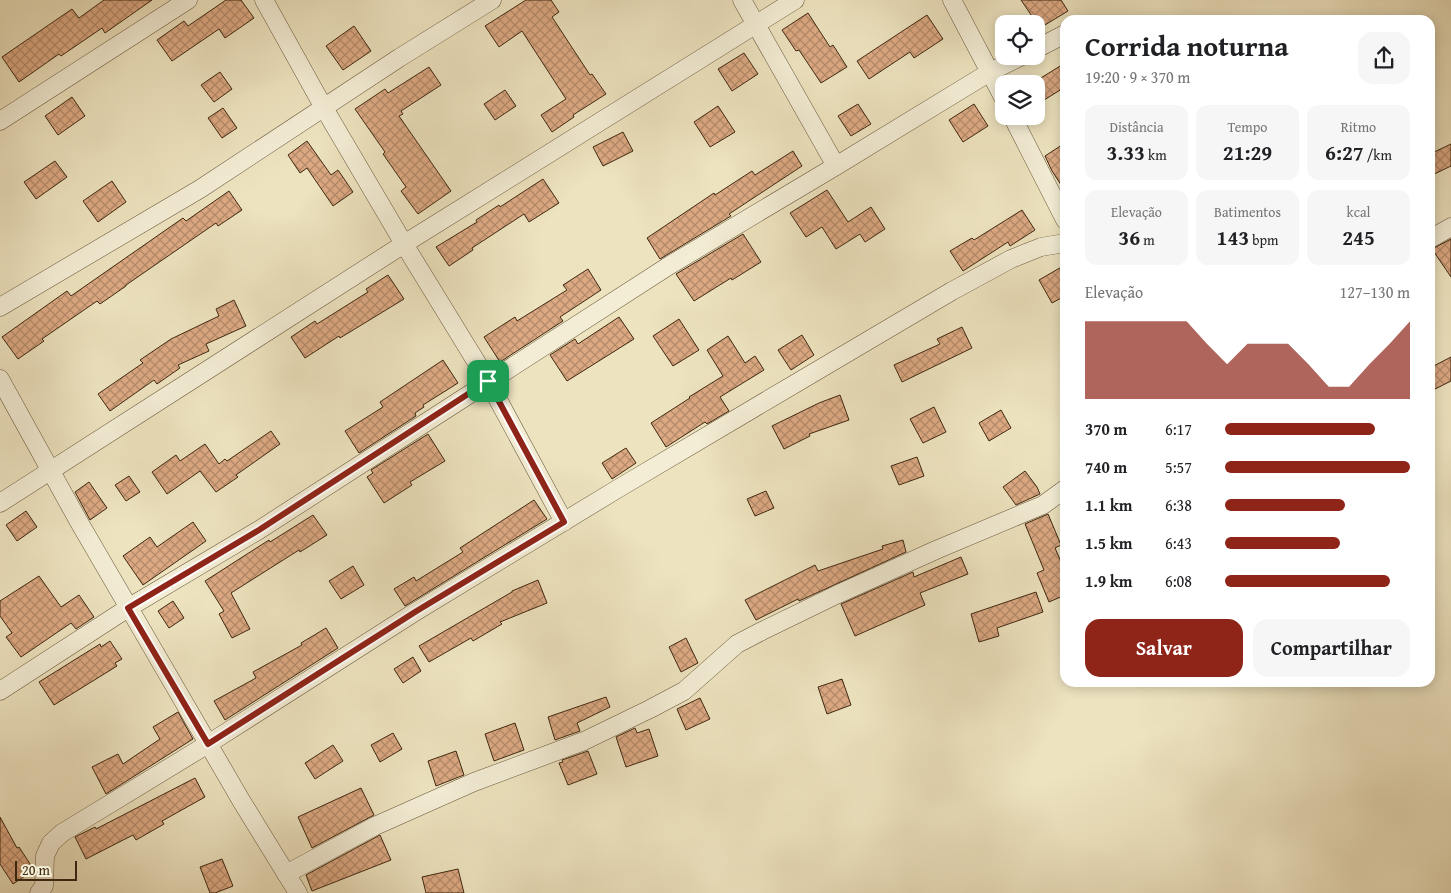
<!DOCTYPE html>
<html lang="pt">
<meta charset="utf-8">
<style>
body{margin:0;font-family:"Gentium Book Plus",serif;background:#f6f6f6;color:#202124;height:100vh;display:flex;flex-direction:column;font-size:19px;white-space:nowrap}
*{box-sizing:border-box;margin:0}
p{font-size:16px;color:#757577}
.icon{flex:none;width:28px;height:28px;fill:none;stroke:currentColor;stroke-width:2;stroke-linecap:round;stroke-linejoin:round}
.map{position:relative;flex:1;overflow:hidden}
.drawer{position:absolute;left:1060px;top:15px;width:375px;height:672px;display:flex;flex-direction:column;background:#fff;border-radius:15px;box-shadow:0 2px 12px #0003}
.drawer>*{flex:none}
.tools{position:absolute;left:995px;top:15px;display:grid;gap:10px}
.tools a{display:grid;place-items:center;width:50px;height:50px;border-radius:10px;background:#fff;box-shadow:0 2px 12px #0003;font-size:25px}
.scale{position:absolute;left:15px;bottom:12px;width:62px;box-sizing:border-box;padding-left:5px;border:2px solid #3f2810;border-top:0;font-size:14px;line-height:18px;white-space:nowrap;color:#3f2810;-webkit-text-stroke:4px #f3edd5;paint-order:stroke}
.pin{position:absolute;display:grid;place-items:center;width:42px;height:42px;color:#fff;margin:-21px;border-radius:10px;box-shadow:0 2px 8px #0006}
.round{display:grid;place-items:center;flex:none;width:52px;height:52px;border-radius:15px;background:#f6f6f6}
.head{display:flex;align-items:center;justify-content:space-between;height:85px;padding:0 25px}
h1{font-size:28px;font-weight:600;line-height:38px}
.metrics{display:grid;grid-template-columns:repeat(3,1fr);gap:8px;height:85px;padding:5px 25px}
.metrics div{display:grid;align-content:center;border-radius:12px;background:#f6f6f6;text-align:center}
.metrics b{font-size:21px;font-weight:600}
.metrics small{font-size:14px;font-weight:400}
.metrics p{font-size:14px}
.chart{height:140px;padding:10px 25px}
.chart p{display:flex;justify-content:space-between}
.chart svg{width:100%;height:90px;margin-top:5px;fill:#8f2418;opacity:.7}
.primary-button{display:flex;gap:10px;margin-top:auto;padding:10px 25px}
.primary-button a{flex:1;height:58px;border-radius:15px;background:#8f2418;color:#fff;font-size:20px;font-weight:600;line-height:58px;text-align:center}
.primary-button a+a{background:#f6f6f6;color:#202124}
ul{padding:0 25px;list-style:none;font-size:16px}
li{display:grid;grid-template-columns:80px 60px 1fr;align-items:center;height:38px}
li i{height:12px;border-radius:6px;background:#8f2418}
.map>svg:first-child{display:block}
.building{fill:url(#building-cross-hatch);stroke:#3f2810}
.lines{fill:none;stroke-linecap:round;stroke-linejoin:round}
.minor-casing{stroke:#6a573c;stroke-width:19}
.minor{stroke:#f3edd5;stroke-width:18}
.route-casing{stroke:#fff;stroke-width:10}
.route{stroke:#8f2418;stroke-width:6}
</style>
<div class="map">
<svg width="1451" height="893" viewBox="0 0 1451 893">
<defs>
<pattern id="building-cross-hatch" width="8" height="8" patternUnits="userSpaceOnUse" patternTransform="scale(1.25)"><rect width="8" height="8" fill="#dca983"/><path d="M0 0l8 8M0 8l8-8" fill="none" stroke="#b48a6a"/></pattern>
</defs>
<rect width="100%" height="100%" fill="#ede3bf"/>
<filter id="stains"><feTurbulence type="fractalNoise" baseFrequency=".004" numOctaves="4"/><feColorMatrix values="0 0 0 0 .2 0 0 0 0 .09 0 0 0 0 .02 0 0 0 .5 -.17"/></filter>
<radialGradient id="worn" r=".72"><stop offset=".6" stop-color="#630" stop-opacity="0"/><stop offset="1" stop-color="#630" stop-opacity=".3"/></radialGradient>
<g class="building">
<path d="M104,0H152L105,33L102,28L61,56L59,54L19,82L2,57L72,9L79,18Z"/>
<path d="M226,0H241L254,18L225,38L219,29L172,61L157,40L184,21L188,26Z"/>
<path d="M526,0H551L559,12L552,17L590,75L592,74L606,94L573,115L574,117L552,132L541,115L566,99L522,31L499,47L485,26Z"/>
<path d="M1021,0H1061L1068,11L1040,28Z"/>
<path d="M808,13L830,47L833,45L847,67L821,83L799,50L796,51L782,30Z"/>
<path d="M927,15L943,39L914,58L910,52L869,79L857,61Z"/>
<path d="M354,26L371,51L343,70L326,46Z"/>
<path d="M744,53L758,74L732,91L718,69Z"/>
<path d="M1065,63V87L1036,105V81Z"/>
<path d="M429,67L441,85L401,111L403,114L399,116L451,191L418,214L401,191L406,187L383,154L385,152L355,109L385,89L388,93Z"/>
<path d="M220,72L232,89L214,102L201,85Z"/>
<path d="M505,90L516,106L495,120L484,104Z"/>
<path d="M72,97L85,116L58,135L45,116Z"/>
<path d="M858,104L871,124L851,136L838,116Z"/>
<path d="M974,104L988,126L963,142L949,120Z"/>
<path d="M718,106L735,132L710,147L694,122Z"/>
<path d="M223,108L237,128L222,138L208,118Z"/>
<path d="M623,132L633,151L603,166L593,147Z"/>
<path d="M307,141L331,175L338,170L353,192L333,206L307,168L300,173L288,155Z"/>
<path d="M1065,143V191L1052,171L1045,156Z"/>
<path d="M1451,144V166L1430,176V154Z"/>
<path d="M793,151L802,166L729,214L731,216L660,259L647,238L714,193L715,195L752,171L755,175Z"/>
<path d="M55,161L67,177L36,199L24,182Z"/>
<path d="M543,179L559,203L529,222L524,214L472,248L473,250L449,266L436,247L477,222L476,220L499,205L500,207Z"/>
<path d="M112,181L126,202L98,222L83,201Z"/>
<path d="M827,190L848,222L871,207L885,229L865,242L860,234L836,249L822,227L806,237L790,213Z"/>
<path d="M229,191L242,210L218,226L216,223L126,285V286L100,304L97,301L42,339L44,341L18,359L2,337L67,291L71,296L183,218L186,221Z"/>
<path d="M1022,210L1035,230L1010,246L1008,242L963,271L950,251L972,238L974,240Z"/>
<path d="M743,234L761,262L732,280L731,278L694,301L676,274Z"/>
<path d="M1451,239V277L1432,249Z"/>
<path d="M1065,265V296L1052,303L1039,280Z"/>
<path d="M588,269L601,290L560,317L563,321L500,362L484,337L515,317L517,321L567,290L563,285Z"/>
<path d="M388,275L404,299L340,338L339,336L305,358L291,337L315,321L317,324L368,292L366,289Z"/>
<path d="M234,300L246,326L206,344L209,351L178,365L180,368L157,384L154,380L110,411L98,394L143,363L140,360L171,339L219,316L216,309Z"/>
<path d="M619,317L634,339L567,381L550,355L575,339L578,344Z"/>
<path d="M679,319L699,350L673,366L653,336Z"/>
<path d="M962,327L972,348L902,382L894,365L940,344L937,339Z"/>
<path d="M802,335L814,355L791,370L778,350Z"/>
<path d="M728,336L745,363L755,356L764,370L720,397L729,411L707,424L705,422L666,447L651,423L690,398L689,397L723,376L707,350Z"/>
<path d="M1451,357V381L1435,389L1430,379V368Z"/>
<path d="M443,360L458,383L423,405L424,407L415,413L416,416L359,453L345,431L383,407L380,402Z"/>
<path d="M840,395L849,420L809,434L810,436L784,449L772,426L819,403Z"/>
<path d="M934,407L946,432L923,443L910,419Z"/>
<path d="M1001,410L1011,428L989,441L979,423Z"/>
<path d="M271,431L280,444L236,475L238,477L216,492L200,471L167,494L152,472L176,455L180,461L205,444L219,464L225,459L227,461Z"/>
<path d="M428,434L445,461L410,482L412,485L384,503L367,477L373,473L371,470Z"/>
<path d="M626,448L636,463L612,479L602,463Z"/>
<path d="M917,457L924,476L899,485L891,466Z"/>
<path d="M1025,471L1037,487L1040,494L1016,505L1003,487Z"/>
<path d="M129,476L140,492L126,501L115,485Z"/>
<path d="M89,482L107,508L90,520L75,492Z"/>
<path d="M766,491L774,508L755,516L747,499Z"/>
<path d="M534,500L547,519L405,606L394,589L414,577L416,581L463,552L460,548Z"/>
<path d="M26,511L37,527L17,541L6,525Z"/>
<path d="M1048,514L1061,545L1055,548L1065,571V595L1049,602L1037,573L1044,570L1025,524Z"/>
<path d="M313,515L327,535L300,552L299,550L231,593L250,629L232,638L219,614L224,611L205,581L269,540L270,542Z"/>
<path d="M193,522L206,541L143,585L123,556L150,537L157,547Z"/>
<path d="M903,540L906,552L799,601L798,599L756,620L745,600L815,565L818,571L883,549L882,546Z"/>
<path d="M961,557L968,574L920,593L925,605L855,636L841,604L913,572L914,577Z"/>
<path d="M353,566L364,585L341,599L329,581Z"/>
<path d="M39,576L61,607L79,595L94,617L76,629L71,623L21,657L6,637L12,633L0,616V601Z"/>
<path d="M538,580L547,603L500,622L502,624L473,641L471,638L429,662L419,646L512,592V591Z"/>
<path d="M1036,592L1043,612L997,628L999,636L979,642L971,614Z"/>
<path d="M173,601L184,618L169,628L158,611Z"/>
<path d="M326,628L338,648L225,720L214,701L256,678L253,672L302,645L301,643Z"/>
<path d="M686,638L698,663L681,672L669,647Z"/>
<path d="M110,641L122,659L115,663L117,666L54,705L39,682L100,644L101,647Z"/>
<path d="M413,657L421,671L403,683L394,669Z"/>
<path d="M842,679L851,705L827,714L818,687Z"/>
<path d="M606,697L610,707L577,723L580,731L555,740L548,717Z"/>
<path d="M700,698L710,719L686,730L677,709Z"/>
<path d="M178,712L193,739L106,794L92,767L118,754L123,764L160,739L153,727Z"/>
<path d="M515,723L524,750L494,761L485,734Z"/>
<path d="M635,728L637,733L649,729L658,756L626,767L616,737Z"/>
<path d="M393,733L402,749L380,762L371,745Z"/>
<path d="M333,745L343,761L315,779L305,763Z"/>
<path d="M456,751L464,775L436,786L428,761Z"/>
<path d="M588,751L597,774L568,785L559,763L563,762L562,760Z"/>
<path d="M195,778L205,797L162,821L164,824L136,840L133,835L86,859L75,837L95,827L96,829Z"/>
<path d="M361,788L374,815L312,848L298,817Z"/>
<path d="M0,817L17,848L19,847L34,870L13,884L0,864Z"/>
<path d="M380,835L391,860L312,891L306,875Z"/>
<path d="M222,859L233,886L215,893H210L200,867Z"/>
<path d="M458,869L464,893H426L422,877Z"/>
</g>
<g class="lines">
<defs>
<g id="minor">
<path d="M264,0L324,108L404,244L488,381L564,522"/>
<path d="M742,0L836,166"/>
<path d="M952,0L1004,99"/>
<path d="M1036,49L1065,34"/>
<path d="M1012,116L1065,220"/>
<path d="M0,121L188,0"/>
<path d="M1430,239L1451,227"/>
<path d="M0,307L200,189L399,58L492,0"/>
<path d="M0,379L79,522L242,802L298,893"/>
<path d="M0,503L404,244L795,0"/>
<path d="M0,691L128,608L259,530L670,265L836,166L990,72L1022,56"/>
<path d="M286,874L375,826L474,782L584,741L650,709L684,691L737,644L762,631L836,595L936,550L1043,505L1065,489"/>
<path d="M39,893L44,886L45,856L51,843L62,833L208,744L415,612L619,488L798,382L952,291L1011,259L1041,247L1065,243"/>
</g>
</defs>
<use href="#minor" class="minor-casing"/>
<use href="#minor" class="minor"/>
</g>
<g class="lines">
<defs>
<path id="route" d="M488,381L564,522L415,612L208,744L128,608L259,530Z"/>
</defs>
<use href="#route" class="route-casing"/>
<use href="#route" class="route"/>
</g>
<rect width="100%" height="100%" filter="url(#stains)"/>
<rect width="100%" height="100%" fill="url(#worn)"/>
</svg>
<div class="tools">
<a><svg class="icon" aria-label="locate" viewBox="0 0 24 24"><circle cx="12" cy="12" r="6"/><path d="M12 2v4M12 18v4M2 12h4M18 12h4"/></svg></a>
<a><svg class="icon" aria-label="layers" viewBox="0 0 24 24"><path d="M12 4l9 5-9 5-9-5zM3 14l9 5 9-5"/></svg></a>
</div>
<div class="scale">20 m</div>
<div class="pin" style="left:488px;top:381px;background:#1e9e55"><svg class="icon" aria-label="arrive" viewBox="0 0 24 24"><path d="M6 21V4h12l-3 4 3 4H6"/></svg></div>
<section class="drawer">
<div class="head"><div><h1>Corrida noturna</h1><p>19:20 · 9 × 370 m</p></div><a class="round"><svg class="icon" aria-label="share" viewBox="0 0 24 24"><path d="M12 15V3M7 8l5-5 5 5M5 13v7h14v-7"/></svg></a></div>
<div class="metrics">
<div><p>Distância</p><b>3.33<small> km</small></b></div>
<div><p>Tempo</p><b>21:29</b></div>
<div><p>Ritmo</p><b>6:27<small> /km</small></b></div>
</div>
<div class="metrics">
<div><p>Elevação</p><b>36<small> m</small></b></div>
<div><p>Batimentos</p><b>143<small> bpm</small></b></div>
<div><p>kcal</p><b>245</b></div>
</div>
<div class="chart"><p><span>Elevação</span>127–130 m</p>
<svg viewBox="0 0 160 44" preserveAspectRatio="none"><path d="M0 44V6L10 6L20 6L30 6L40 6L50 6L60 17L70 27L80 17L90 17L100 17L110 27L120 38L130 38L140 27L150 17L160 6V44z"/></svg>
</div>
<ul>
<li><b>370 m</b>6:17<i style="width:81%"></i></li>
<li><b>740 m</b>5:57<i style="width:100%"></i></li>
<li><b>1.1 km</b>6:38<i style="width:65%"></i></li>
<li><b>1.5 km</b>6:43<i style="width:62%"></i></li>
<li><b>1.9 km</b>6:08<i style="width:89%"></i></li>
</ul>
<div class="primary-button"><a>Salvar</a><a>Compartilhar</a></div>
</section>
</div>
